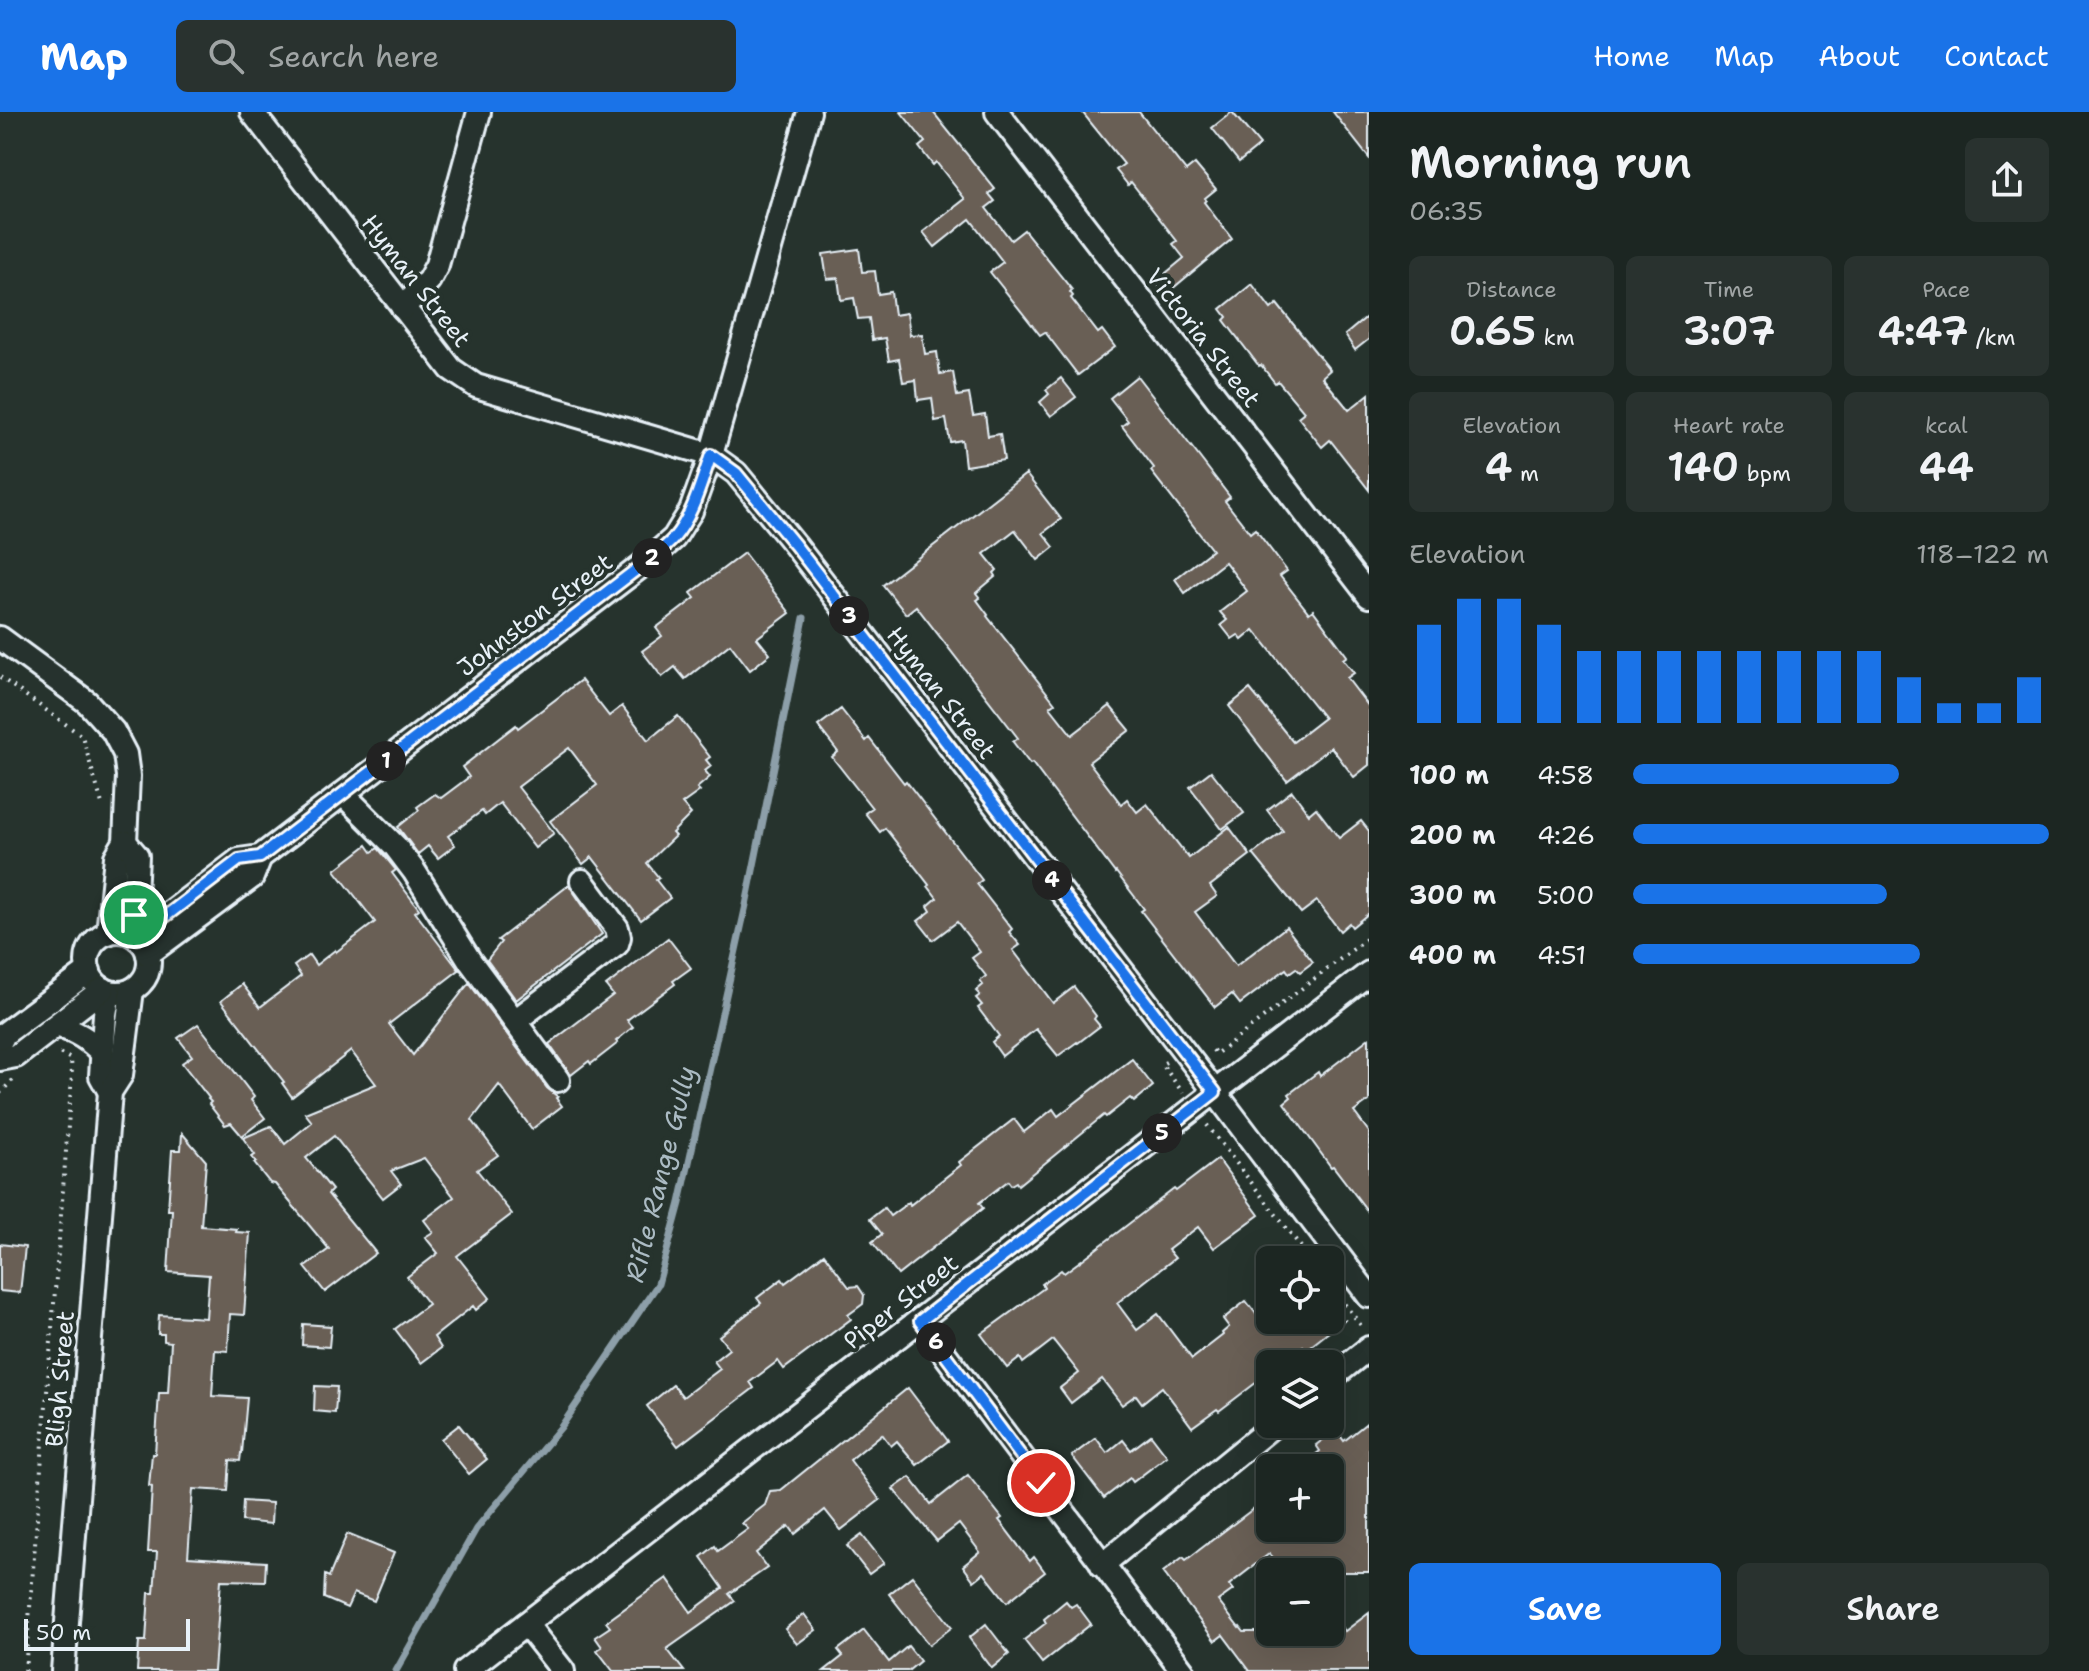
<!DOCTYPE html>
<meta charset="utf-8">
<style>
body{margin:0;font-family:"Shantell Sans",sans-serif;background:#29322f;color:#f1f3f6;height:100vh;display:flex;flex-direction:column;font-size:30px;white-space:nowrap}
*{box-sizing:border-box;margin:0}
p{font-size:26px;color:#a0a5a5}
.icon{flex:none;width:44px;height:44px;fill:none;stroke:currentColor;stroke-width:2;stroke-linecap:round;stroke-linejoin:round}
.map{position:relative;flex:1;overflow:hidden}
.drawer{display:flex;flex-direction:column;background:#1c2622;width:720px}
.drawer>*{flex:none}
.tools{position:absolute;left:1256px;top:1134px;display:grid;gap:16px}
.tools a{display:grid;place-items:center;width:88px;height:88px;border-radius:12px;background:#1c2622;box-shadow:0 8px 32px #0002,0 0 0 2px #3a4340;font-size:40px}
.scale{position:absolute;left:24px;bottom:20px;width:166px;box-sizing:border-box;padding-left:8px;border:4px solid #e8f1f8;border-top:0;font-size:22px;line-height:28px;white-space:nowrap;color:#e8f1f8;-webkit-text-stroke:6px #26332d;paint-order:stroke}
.pin{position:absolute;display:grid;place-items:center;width:68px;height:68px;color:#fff;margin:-34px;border:4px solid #fff;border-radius:50%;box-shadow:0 2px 8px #0007}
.km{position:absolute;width:40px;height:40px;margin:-20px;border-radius:50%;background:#222;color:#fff;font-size:22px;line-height:40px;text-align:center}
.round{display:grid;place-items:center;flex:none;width:84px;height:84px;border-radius:12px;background:#29322f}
.overview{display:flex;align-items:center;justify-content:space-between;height:136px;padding:0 40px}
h1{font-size:44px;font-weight:600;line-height:60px}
.figures{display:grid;grid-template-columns:repeat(3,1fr);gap:12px;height:136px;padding:8px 40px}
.figures div{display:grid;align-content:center;border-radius:12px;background:#29322f;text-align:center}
.figures b{font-size:40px;font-weight:600}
.figures small{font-size:22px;font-weight:400}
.figures p{font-size:22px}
.chart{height:224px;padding:16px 40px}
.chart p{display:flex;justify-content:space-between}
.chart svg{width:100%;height:144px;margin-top:8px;stroke:#1a73e8;stroke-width:6}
.cta{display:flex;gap:16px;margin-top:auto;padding:16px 40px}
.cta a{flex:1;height:92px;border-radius:12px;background:#1a73e8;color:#fff;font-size:32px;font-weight:600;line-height:92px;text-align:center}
.cta a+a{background:#29322f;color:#f1f3f6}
ul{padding:0 40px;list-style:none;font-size:26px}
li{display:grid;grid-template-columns:128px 96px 1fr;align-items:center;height:60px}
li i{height:20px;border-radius:10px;background:#1a73e8}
header{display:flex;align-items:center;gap:48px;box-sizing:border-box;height:112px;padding:0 40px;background:#1a73e8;color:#fff}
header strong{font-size:38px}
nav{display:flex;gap:44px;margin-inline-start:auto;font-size:28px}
.search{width:560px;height:72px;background:#29322f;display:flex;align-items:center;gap:20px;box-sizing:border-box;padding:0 28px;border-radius:12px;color:#a0a5a5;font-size:30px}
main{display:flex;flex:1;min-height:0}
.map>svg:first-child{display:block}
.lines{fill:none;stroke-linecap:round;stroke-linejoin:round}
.stream{stroke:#8d9fa9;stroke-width:7}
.building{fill:#695e55;stroke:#e8f1f8;stroke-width:2}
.minor-casing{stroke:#e8f1f8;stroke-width:28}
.path{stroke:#e8f1f8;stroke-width:4;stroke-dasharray:2 6;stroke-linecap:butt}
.minor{stroke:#26332d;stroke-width:22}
.route-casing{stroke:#fff;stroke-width:16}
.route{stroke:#1a73e8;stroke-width:10}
.labels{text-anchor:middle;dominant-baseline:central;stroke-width:8;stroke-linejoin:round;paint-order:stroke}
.street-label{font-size:24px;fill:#e8f1f8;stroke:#26332d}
.water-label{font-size:26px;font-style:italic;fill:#abbbc3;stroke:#26332d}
</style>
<header>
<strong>Map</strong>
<div class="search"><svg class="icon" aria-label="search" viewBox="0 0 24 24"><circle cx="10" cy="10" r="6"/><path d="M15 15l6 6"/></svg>Search here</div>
<nav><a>Home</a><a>Map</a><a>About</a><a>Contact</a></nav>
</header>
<main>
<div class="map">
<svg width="1369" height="1559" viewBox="0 0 1369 1559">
<rect width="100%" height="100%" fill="#26332d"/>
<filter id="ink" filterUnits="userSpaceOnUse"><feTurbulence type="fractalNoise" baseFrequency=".0125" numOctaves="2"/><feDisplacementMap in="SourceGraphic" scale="16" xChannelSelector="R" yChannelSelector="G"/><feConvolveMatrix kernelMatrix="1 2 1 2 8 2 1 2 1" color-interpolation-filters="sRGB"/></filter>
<g filter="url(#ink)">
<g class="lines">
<path class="stream" d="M396,1559L476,1417L561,1315L658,1172L680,1091L746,793L804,506"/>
</g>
<g class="building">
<path d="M901,0H933L995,77L989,82L995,89L986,96L1011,128L1024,118L1072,178L1070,180L1073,184L1071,186L1098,221L1102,218L1115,235L1078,263L1045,220L1040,223L990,160L1003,150L970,107L935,135L923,120L965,87L936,50L933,53L919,35L925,30Z"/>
<path d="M1082,0H1139L1186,59L1195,52L1216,77L1205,86L1206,88L1204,90L1232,127L1166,182L1155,170L1184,146L1173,132L1177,129L1131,70L1128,73L1116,58L1124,52Z"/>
<path d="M1232,0L1260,33L1239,50L1212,16Z"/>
<path d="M1333,0H1369V46Z"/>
<path d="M859,137L862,160L875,159L878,182L891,180L894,203L907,201L910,223L922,222L925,242L937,240L940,262L953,260L957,284L969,282L973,304L985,302L988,324L1000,322L1004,348L965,354L962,328L950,330L946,307L935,309L932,286L918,288L916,268L903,270L899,247L889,249L885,226L872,228L869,206L858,207L854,186L841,188L838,166L827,167L823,142Z"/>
<path d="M1252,172L1271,197L1277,192L1330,258L1322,265L1349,298L1369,282V378L1330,328L1322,335L1298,305L1304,300L1278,269L1275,271L1261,253L1259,254L1224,208L1227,205L1221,197Z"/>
<path d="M1369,203V227L1355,238L1345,223Z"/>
<path d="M1137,264L1230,385L1225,389L1250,421L1255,417L1287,459L1280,464L1309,501L1313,498L1347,544L1343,547L1354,561L1347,566L1369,595V653L1354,665L1331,635L1287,669L1229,594L1250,577L1293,630L1324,606L1254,518L1242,528L1238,523L1232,527L1221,513L1227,508L1220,500L1247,479L1225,450L1185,481L1175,467L1212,438L1151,359L1154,356L1122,314L1128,309L1110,286Z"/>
<path d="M1061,266L1076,285L1051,304L1040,290L1049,282L1046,278Z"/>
<path d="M1026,362L1061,407L1043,421L1054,435L1038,448L1015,418L984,442L997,458L994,461L996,464L976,481L980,486L977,488L988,503L987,504L1055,591L1050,595L1072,623L1110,594L1130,618L1089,650L1121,692L1127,687L1137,700L1147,692L1189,746L1229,715L1250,743L1210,774L1217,784L1195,800L1236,854L1286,815L1313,850L1300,860L1296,856L1289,861L1286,857L1240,892L1232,882L1215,895L1141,799L1144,797L1116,760L1115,761L1032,651L1030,652L1013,630L1018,626L916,494L906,502L883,473Z"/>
<path d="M744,441L790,501L757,526L770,542L750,558L730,532L685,567L675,555L662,565L642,539L662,524L656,516L695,486L691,481Z"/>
<path d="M581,568L609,604L622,594L648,628L678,604L710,645L706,648L711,654L705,659L710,665L697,676L700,679L682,692L691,702L672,721L675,724L647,751L659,766L656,768L670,786L641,808L592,745L583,752L550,709L597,673L569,636L518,675L554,721L535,736L500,691L485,703L482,699L448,724L455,733L438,746L428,734L418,742L398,715L419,698L417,695L435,682L441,686L469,665L462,655L516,613L518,616Z"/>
<path d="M841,597L866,629L869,626L904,671L906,669L982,768L977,772L1012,817L1009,820L1020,833L1013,838L1053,891L1074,875L1096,904L1094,907L1100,914L1078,931L1077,930L1058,944L1036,917L1002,944L992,930L999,924L978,896L982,893L976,886L980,883L976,879L983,873L980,869L986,864L972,846L980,840L957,810L933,828L918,809L931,799L928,794L937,786L928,774L929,773L885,716L880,720L865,701L872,696L832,645L838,640L818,614Z"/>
<path d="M1211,659L1244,701L1222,717L1190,675Z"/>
<path d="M1292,679L1309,702L1316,696L1339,726L1361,709L1369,719V801L1352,815L1349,811L1340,819L1317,789L1301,801L1253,742L1283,719L1267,698Z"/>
<path d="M367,733L372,740L378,736L396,758L392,761L419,797L415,800L459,858L389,912L413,943L469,871L547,976L558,985L556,986L562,994L532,1017L499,973L472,1008L498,1043L477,1058L512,1102L457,1144L490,1186L476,1198L473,1194L434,1225L441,1236L421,1251L395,1217L428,1192L407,1165L438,1141L425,1125L433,1120L424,1108L454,1085L424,1046L391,1059L401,1072L383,1086L334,1024L306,1046L332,1078L328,1082L376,1141L325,1180L305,1155L329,1137L275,1072L270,1071L254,1051L256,1050L252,1045L255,1043L243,1026L271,1014L285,1032L312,1010L305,1001L376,972L351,939L292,985L282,971L284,970L221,889L242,872L260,895L301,864L294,854L309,843L316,853L335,838L336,840L375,810L335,758Z"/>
<path d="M569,773L602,822L516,888L487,848L501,830L498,828Z"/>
<path d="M668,826L691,856L673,869L675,872L627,908L633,915L616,929L618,931L591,952L589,949L571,963L549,932L613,883L606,874Z"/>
<path d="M198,912L254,985L251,988L265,1006L242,1024L231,1011L225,1013L209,992L211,990L208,987L209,986L182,951L192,944L178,926Z"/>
<path d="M1369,926V989L1354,1000L1369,1020V1101L1333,1054L1331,1055L1284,991L1291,985L1289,982L1318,960L1320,964Z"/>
<path d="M1132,947L1153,974L1134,990L1130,986L1106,1005L1104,1003L1018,1073L1016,1070L1011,1073L1008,1069L979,1091L983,1096L898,1163L872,1130L882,1122L870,1107L884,1096L890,1104L909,1090L910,1093L961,1053L959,1050L1014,1007L1024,1020L1053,997L1058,1004Z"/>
<path d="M182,1021L206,1049L201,1114L237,1117L236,1120L250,1121L244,1203L230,1202L228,1239L215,1238L212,1284L247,1286L242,1341H241L240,1349L230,1348L228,1379L193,1377L188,1445L266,1450L265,1469L221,1468L214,1559H137L139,1529H146L149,1481H154L157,1440H148L152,1375L149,1374L152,1342H155L159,1281H168L171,1230L164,1229V1222H158L159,1203L206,1206L209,1163L168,1160L172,1098H168L172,1038H181Z"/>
<path d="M1218,1047L1259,1103L1214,1136L1198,1115L1168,1138L1175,1146L1117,1191L1137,1218L1158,1202L1192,1247L1223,1223L1222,1221L1229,1215L1223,1207L1246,1189L1267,1216L1279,1208H1344L1306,1238L1303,1234L1280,1252H1270V1260L1219,1299L1217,1297L1192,1315L1162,1275L1142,1291L1136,1283L1122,1293L1102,1267L1071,1291L1060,1276L1079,1261L1053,1228L1023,1251L1020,1246L1007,1256L981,1222L1044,1176L1042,1172L1061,1158L1064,1161L1083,1147L1174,1077L1176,1079Z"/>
<path d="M0,1132L25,1135L20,1181L0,1179Z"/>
<path d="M824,1142L849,1175L858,1174L864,1183L863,1192L848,1203L851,1207L784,1257L778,1249L750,1270L754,1276L678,1334L647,1294L673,1273L683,1285L720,1257L714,1249L729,1237L719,1224L761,1191L757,1186L782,1167L785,1171Z"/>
<path d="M303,1212L331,1214L329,1235L302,1233Z"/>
<path d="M315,1274L337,1275L335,1301L314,1299Z"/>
<path d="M908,1276L948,1329L917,1353L897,1329L891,1334L882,1322L850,1348L880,1388L841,1418L825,1398L795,1422L789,1414L756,1441L767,1456L729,1482L735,1489L667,1537L684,1559H613L597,1538L602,1535L595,1525L610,1515L606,1510L667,1466L691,1500L723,1476L701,1445L715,1434L718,1439L748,1417L742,1411L765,1393L770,1379L781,1378Z"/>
<path d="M1369,1309V1460H1284L1269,1442L1229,1473L1233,1478L1218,1489L1239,1516L1240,1515L1244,1520H1330V1500L1345,1519L1369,1501V1559H1250L1223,1523L1215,1529L1163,1460L1183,1445L1186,1448L1270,1384V1416H1330V1356H1298L1320,1339L1316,1333L1336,1318L1344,1329Z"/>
<path d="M459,1313L487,1347L469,1362L441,1327Z"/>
<path d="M1151,1323L1167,1344L1133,1370L1130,1366L1104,1386L1072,1344L1096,1326L1107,1341L1123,1328L1131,1338Z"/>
<path d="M968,1363L1002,1406L999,1408L1030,1449L1034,1445L1045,1460L1007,1490L984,1461L974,1469L963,1454L980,1440L959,1412L937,1429L893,1377L910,1365L931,1392Z"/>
<path d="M243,1389L272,1391L271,1412L242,1409Z"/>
<path d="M347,1422L394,1441L374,1489L354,1481L347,1496L324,1486L325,1463L329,1465Z"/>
<path d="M862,1423L884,1451L869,1462L847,1434Z"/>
<path d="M912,1464L952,1515L929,1533L889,1482Z"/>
<path d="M1066,1489L1071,1495L1076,1492L1091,1512L1042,1551L1024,1528L1046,1511L1044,1507Z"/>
<path d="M804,1502L816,1518L797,1532L785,1517Z"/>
<path d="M986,1512L1009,1542L992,1556L969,1526Z"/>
<path d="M864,1518L889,1550L908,1534L920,1549L908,1559H824L843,1544L838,1538Z"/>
</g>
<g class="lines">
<defs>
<g id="minor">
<path d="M252,0L451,257L476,274L711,343L736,361L795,433L1203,964L1369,1184"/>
<path d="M997,0L1369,484"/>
<path d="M403,196L429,168L437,153L479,0"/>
<path d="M0,526L87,590L113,619L125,642L128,664L125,730L116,745L108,821"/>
<path d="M343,682L395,734L414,759L470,849L558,968"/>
<path d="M125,730L137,744L133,823"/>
<circle cx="118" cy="850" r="31"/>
<path d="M137,826L239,748L260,745"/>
<path d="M148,842L252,765L260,745L649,448L674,426L682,413L691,399L711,343L809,0"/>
<path d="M109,880L105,902L101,964L110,980"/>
<path d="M515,909L617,832L619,825L617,816L582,769"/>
<path d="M57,913C76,920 89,927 102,941"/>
<path d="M0,930L4,922L89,859"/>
<path d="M0,947L16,944L103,877"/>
<path d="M920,1209L1183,1559"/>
<path d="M1330,1267L1369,1236"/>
<path d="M1102,1453L1275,1312"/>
<path d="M526,1512L563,1559"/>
<path d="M63,1559L110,980L121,963L132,878"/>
<path d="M465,1559L1369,861"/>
</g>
</defs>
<use href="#minor" class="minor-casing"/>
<g class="path">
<path d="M0,565L82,624L103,695"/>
<path d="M1213,938L1216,942L1369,825"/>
<path d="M1166,950L1162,952L1183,981"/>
<path d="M0,981L13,968"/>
<path d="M1207,1013L1311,1148"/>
<path d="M1330,1173L1363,1216"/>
<path d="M25,1559L72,963L71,947L57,940"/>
</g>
<use href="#minor" class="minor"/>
</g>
</g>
<g class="lines" filter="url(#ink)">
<defs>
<path id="route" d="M134,803L133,823L137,826L239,748L260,745L649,448C657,441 666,435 673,427C693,404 701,371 711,343L736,361L795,433L1215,980L920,1209L1041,1371"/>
</defs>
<use href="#route" class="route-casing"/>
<use href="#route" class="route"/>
</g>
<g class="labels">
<g class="street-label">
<text transform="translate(416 169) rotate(52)">Hyman Street</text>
<text transform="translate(1203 226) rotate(52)">Victoria Street</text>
<text transform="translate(535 503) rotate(-37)">Johnston Street</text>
<text transform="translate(941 581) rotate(52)">Hyman Street</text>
<text transform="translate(901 1190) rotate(-38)">Piper Street</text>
<text transform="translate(60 1267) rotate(-85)">Bligh Street</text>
</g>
<g class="water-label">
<text transform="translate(660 1062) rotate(-76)">Rifle Range Gully</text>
</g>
</g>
</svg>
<div class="tools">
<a><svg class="icon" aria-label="locate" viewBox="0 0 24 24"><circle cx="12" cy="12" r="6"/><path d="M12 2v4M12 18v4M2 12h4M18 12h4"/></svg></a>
<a><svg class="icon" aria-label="layers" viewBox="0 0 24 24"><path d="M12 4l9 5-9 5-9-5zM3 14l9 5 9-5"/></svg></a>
<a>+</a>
<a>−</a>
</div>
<div class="scale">50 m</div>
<div class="pin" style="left:134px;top:803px;background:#1e9e55"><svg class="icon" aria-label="arrive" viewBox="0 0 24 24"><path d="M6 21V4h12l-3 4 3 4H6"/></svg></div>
<div class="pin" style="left:1041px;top:1371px;background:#d93025"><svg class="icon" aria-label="check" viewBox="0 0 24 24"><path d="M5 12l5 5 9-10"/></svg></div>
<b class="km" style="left:386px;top:649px">1</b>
<b class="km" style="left:652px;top:446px">2</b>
<b class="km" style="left:849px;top:504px">3</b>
<b class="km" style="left:1052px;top:768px">4</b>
<b class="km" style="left:1162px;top:1021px">5</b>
<b class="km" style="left:936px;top:1230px">6</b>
</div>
<section class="drawer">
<div class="overview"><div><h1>Morning run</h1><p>06:35</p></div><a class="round"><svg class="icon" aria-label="share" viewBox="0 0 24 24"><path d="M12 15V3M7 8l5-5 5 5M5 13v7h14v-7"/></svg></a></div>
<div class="figures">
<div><p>Distance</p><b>0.65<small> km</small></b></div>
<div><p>Time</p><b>3:07</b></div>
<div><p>Pace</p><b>4:47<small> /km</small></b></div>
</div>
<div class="figures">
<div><p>Elevation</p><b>4<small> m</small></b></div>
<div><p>Heart rate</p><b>140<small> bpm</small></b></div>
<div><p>kcal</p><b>44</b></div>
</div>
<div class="chart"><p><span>Elevation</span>118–122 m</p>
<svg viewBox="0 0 160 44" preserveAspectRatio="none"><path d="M5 44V14M15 44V6M25 44V6M35 44V14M45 44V22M55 44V22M65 44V22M75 44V22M85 44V22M95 44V22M105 44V22M115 44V22M125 44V30M135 44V38M145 44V38M155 44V30"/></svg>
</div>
<ul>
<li><b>100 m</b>4:58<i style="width:64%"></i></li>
<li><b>200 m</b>4:26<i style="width:100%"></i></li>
<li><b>300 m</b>5:00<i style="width:61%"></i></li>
<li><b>400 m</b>4:51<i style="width:69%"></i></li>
</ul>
<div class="cta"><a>Save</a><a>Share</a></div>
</section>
</main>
